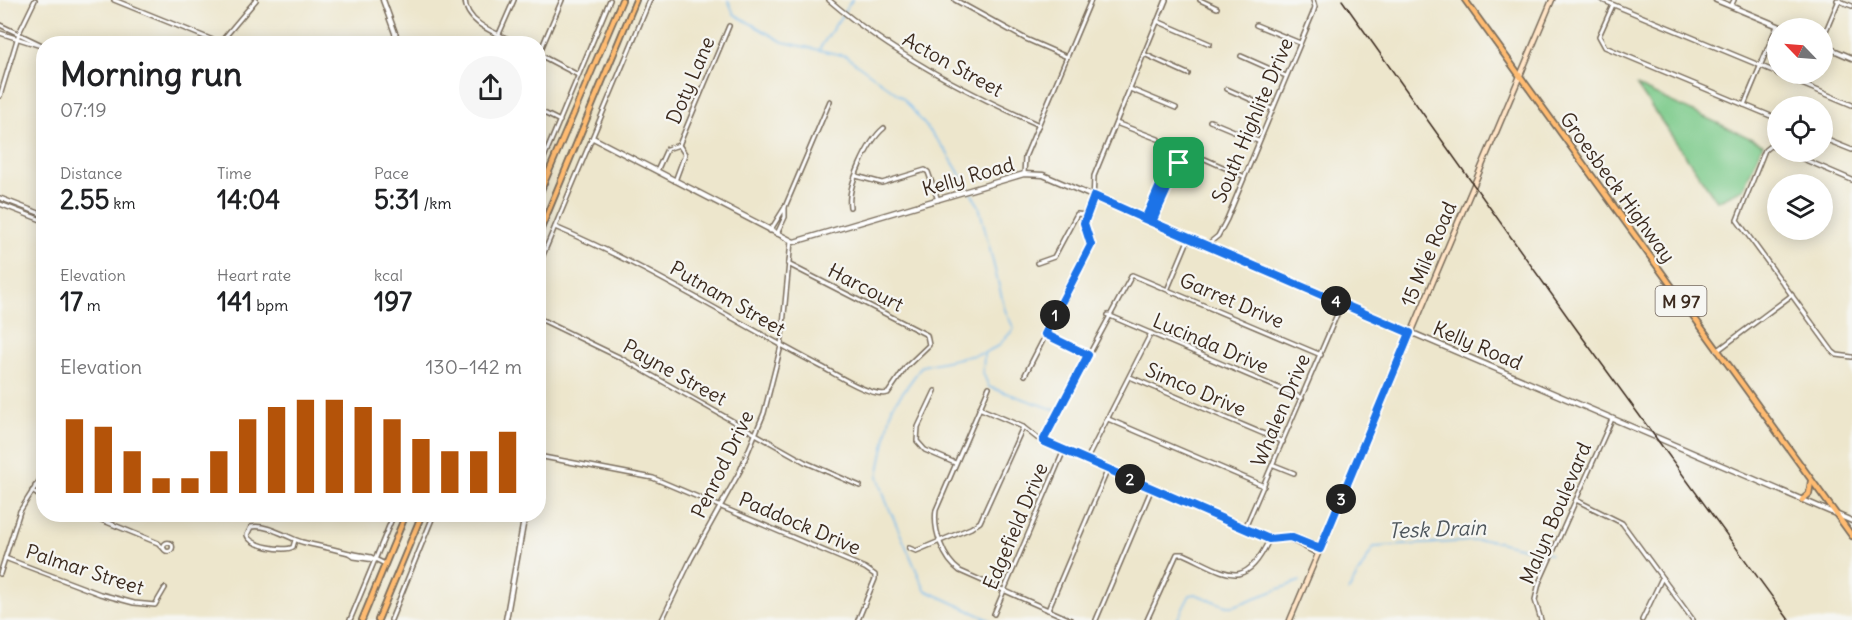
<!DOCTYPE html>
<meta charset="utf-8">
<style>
body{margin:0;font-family:Delius,sans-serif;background:#f6f6f6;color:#202124;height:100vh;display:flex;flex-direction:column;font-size:22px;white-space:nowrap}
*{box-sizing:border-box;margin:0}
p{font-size:20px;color:#757577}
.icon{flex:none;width:33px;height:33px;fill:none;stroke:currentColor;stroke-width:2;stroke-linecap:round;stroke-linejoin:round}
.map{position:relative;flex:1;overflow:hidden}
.sheet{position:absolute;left:36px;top:36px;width:510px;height:486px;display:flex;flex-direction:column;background:#fff;border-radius:24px;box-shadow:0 3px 15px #0003}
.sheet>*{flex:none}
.needle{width:39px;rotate:295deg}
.tools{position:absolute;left:1767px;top:18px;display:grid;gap:12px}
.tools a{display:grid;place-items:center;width:66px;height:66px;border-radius:50%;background:#fff;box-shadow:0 3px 15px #0003;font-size:30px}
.pin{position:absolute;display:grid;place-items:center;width:51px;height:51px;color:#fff;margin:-26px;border-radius:12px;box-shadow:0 3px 9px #0006}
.km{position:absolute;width:30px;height:30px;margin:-15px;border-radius:50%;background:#222;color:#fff;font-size:16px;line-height:30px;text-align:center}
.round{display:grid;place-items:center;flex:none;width:63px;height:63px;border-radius:32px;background:#f6f6f6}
.summary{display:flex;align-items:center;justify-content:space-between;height:102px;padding:0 24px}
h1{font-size:33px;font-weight:700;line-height:45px}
.figures{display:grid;grid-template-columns:repeat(3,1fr);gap:9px;height:102px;padding:6px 24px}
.figures div{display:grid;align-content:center}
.figures b{font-size:26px;font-weight:700}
.figures small{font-size:16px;font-weight:400}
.figures p{font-size:16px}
.chart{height:168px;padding:12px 24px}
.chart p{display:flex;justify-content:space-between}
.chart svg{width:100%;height:108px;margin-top:6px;stroke:#b45309;stroke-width:6}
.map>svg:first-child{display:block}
.green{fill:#7bca8a;stroke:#5b7a54;stroke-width:1.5}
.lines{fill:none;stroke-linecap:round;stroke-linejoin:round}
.stream{stroke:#79bbee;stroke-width:1.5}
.minor-casing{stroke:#796c5b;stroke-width:6}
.tertiary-casing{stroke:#796c5b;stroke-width:7}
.secondary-casing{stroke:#796c5b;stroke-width:7}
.primary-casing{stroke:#796c5b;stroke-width:8}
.minor{stroke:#fff;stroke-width:3}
.tertiary{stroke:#fff;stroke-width:4}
.secondary{stroke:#ffe4c6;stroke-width:4}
.primary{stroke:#ffbb71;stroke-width:4.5}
.rail{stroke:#3b2a1e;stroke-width:1.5}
.route-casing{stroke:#fff;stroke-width:12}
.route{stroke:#1a73e8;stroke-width:8}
.labels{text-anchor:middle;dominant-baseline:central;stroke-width:4.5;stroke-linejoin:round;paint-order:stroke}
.shield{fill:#f6f6f2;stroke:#73675e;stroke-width:1.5}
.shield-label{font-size:18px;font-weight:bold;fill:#3b2a1e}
.street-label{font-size:20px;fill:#3b2a1e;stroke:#f6f6f2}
.water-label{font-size:21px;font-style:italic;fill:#4e565c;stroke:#f6f6f2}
</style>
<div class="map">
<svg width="1852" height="620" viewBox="0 0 1852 620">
<rect width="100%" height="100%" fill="#f6f6f2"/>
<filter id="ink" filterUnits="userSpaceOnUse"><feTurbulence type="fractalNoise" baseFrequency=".0167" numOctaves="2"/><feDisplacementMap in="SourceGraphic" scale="12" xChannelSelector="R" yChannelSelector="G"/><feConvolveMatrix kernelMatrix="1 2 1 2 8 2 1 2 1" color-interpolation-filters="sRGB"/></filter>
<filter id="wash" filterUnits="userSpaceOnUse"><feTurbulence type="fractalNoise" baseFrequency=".008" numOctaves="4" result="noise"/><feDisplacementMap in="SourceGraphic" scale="24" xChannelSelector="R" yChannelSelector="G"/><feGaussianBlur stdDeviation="1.35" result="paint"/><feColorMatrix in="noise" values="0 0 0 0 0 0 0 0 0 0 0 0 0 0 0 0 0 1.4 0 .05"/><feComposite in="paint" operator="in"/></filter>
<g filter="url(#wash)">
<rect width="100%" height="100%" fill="#ede6cc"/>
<path class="green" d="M1637,86L1763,144L1743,189L1717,201Z"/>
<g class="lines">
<g class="stream">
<path d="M728,0L734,14L783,42L846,56L903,98L946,151L979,206L1005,310L1014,329L998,346L984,353L922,366L892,407L878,476L886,501L925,590L990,620"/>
<path d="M820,48L852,0"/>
<path d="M984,354L983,373L989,387L1056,410"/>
<path d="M1348,591L1374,547L1489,540L1550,554"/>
<path d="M1177,620L1190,595L1195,594L1226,606H1234L1300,581"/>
</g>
</g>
</g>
<g filter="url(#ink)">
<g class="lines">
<defs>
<g id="minor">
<path d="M114,0L220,43"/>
<path d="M465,0C466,25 499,34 519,44"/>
<path d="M829,0C892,54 964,91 1039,125"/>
<path d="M955,0L1026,39L1067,57"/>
<path d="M1200,0L1217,8"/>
<path d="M1602,0L1778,73"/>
<path d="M1837,0L1852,6"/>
<path d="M1613,5L1599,36L1605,47L1778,119"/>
<path d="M1731,6L1734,0"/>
<path d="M1157,21L1210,44"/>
<path d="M0,25L44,46"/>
<path d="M1256,25L1300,43"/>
<path d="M0,33L44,47"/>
<path d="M499,34L514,0"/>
<path d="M1822,40L1839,0"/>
<path d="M219,44L256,0"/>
<path d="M538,54L578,75"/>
<path d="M539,54L562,0"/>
<path d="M1144,54L1188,74"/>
<path d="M1241,56L1286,76"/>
<path d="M1778,74L1852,105"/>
<path d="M1130,89L1176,108"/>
<path d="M1227,89L1272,109"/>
<path d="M0,96L19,33L35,0"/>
<path d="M1744,105L1777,26"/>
<path d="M538,110L560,121"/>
<path d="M1210,121L1258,141"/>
<path d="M1116,123L1158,139"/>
<path d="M1822,138L1852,150"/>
<path d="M679,145L729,26"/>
<path d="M1778,147L1770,146L1765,150L1737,220L1833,352L1837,355L1852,357"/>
<path d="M1787,152L1852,180"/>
<path d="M1205,159L1243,176"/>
<path d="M657,171L667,149L679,145L685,154L675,181"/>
<path d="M538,172L610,0"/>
<path d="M1024,174L1025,157L1091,0"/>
<path d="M856,176L882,183L925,170L928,172L938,200"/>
<path d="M0,198L44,215"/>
<path d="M0,204L44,221"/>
<path d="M785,207L830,101"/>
<path d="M850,207C847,186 868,141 884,128"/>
<path d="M1145,218L1165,174L1167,161L1176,159L1179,168L1152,222"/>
<path d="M555,227C648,266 732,320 822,367C837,375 872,398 888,393L906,367L929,345L927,335L788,264"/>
<path d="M770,231L785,207V217L777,234"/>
<path d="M1208,244L1218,236L1227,219L1313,13L1315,7L1313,0"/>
<path d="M1037,263L1054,257L1077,214L1085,215"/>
<path d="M538,267L650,0"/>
<path d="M1168,288L1189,238"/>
<path d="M1108,315L1302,398"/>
<path d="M538,318L621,358L805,462L860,486"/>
<path d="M1045,334L1088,355"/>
<path d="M1717,351L1792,295"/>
<path d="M1025,375L1090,249L1091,240L1084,223L1085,215L1093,204L1094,176L1166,0"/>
<path d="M1130,377L1283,442"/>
<path d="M989,387L936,510C933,530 943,559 960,571L1071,620"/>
<path d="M935,391L918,427L917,441L925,450L955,463"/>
<path d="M979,408L1023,427L1037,438L1269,539L1288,538"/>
<path d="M1108,419L1264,486"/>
<path d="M1043,440L1132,275L1321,355"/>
<path d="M538,456L653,478L865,568L875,575V579L858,620"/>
<path d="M1087,459L1151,333"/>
<path d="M1274,465L1294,473"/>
<path d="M35,486L44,491"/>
<path d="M32,491L44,499"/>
<path d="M1576,500L1622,523L1693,620"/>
<path d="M87,514L158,543L164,549"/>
<path d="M1245,528L1342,303"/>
<path d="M295,540L293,547C284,552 250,546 247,535L251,527C268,524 286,537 302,542C318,546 334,549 349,553"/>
<circle cx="168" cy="547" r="4.5"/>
<path d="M909,548L916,551L971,528L980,522L1023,427"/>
<path d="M1318,554L1288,538L1320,549"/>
<path d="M5,558L100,594L134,603L155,605L165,588"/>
<path d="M375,560L354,557L349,553L371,557L385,564"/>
<path d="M0,574L20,511L44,473"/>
<path d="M1048,610L1108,469"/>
<path d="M994,614L1064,450"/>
<path d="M350,620L394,514"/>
<path d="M391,620L434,514"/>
<path d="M662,620L691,559L740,471L764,413L781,346L791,241"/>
<path d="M1096,620L1152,488"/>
<path d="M1147,620L1177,554H1184C1228,574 1244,592 1269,540"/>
<path d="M1541,620L1535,600L1539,583L1612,419"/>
<path d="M1642,620L1662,578"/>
</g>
<g id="tertiary">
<path d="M383,0L399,44"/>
<path d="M1716,0L1783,28"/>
<path d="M1822,45L1852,58"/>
<path d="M593,138L794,242L1024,174L1043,175L1852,521"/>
<path d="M506,620L525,514"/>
</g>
<path id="secondary" d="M1290,620L1552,0"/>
<g id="primary">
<path d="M1465,0L1852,536"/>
<path d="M538,197L622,0"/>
<path d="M538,236L636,0"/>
<path d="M1802,500L1809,494L1811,481"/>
<path d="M362,620L406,514"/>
<path d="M378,620L422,514"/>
</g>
</defs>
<use href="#minor" class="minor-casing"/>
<use href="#tertiary" class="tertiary-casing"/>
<use href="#secondary" class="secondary-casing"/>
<use href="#primary" class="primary-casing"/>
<use href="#minor" class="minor"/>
<use href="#tertiary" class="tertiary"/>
<use href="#secondary" class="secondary"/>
<use href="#primary" class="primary"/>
<path class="rail" d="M1342,0L1577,330L1789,620"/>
</g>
</g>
<g class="lines" filter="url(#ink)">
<defs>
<path id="route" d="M1179,163L1152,222L1145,219L1094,196L1084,223L1091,245L1045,334L1088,355L1043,441L1269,539L1290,537L1320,549L1410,333L1145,219L1165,174L1167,161L1172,158L1179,163"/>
</defs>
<use href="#route" class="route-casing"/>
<use href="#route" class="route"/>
</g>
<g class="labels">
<rect class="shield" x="1655.5" y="286" width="51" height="30" rx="4.5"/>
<g class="shield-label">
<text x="1681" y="301">M 97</text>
</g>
<g class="street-label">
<text transform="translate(953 64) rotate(29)">Acton Street</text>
<text transform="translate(690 80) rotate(-67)">Doty Lane</text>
<text transform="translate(1252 120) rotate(-67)">South Highlite Drive</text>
<text transform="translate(968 176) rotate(-16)">Kelly Road</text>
<text transform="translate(1618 187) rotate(54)">Groesbeck Highway</text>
<text transform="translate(1428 254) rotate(-67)">15 Mile Road</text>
<text transform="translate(866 287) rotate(27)">Harcourt</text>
<text transform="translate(728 298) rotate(30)">Putnam Street</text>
<text transform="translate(1232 300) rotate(23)">Garret Drive</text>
<text transform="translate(1211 343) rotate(23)">Lucinda Drive</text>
<text transform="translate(1478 345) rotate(23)">Kelly Road</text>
<text transform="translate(675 372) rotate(29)">Payne Street</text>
<text transform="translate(1196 389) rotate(23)">Simco Drive</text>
<text transform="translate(1280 410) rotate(-67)">Whalen Drive</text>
<text transform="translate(722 464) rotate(-64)">Penrod Drive</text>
<text transform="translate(1555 513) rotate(-67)">Malyn Boulevard</text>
<text transform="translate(800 523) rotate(23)">Paddock Drive</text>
<text transform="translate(1015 526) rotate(-67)">Edgefield Drive</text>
<text transform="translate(85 569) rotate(18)">Palmar Street</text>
</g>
<g class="water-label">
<text transform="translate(1437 529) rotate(-2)">Tesk Drain</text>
</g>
</g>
</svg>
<div class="tools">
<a><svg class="needle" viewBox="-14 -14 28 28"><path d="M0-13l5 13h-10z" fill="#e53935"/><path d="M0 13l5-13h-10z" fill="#757577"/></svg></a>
<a><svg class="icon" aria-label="locate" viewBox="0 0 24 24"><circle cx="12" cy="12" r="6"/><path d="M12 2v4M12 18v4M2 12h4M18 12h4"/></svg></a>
<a><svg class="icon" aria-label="layers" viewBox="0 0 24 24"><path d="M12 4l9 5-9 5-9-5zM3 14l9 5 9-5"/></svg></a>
</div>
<div class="pin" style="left:1179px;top:163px;background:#1e9e55"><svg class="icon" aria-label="arrive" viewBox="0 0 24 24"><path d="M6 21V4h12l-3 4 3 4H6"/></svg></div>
<b class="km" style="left:1055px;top:315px">1</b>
<b class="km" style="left:1130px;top:479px">2</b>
<b class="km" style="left:1341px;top:499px">3</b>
<b class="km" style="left:1336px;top:301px">4</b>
<section class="sheet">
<div class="summary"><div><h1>Morning run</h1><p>07:19</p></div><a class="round"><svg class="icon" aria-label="share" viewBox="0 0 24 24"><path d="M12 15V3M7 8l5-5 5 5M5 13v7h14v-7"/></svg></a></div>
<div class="figures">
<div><p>Distance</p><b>2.55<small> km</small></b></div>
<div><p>Time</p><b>14:04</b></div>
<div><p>Pace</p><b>5:31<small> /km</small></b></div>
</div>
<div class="figures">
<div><p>Elevation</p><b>17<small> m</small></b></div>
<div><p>Heart rate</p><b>141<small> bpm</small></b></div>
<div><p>kcal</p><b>197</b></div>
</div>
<div class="chart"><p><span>Elevation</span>130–142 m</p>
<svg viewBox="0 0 160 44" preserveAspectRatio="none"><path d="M5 44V14M15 44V17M25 44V27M35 44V38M45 44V38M55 44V27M65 44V14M75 44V9M85 44V6M95 44V6M105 44V9M115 44V14M125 44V22M135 44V27M145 44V27M155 44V19"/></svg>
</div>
</section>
</div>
